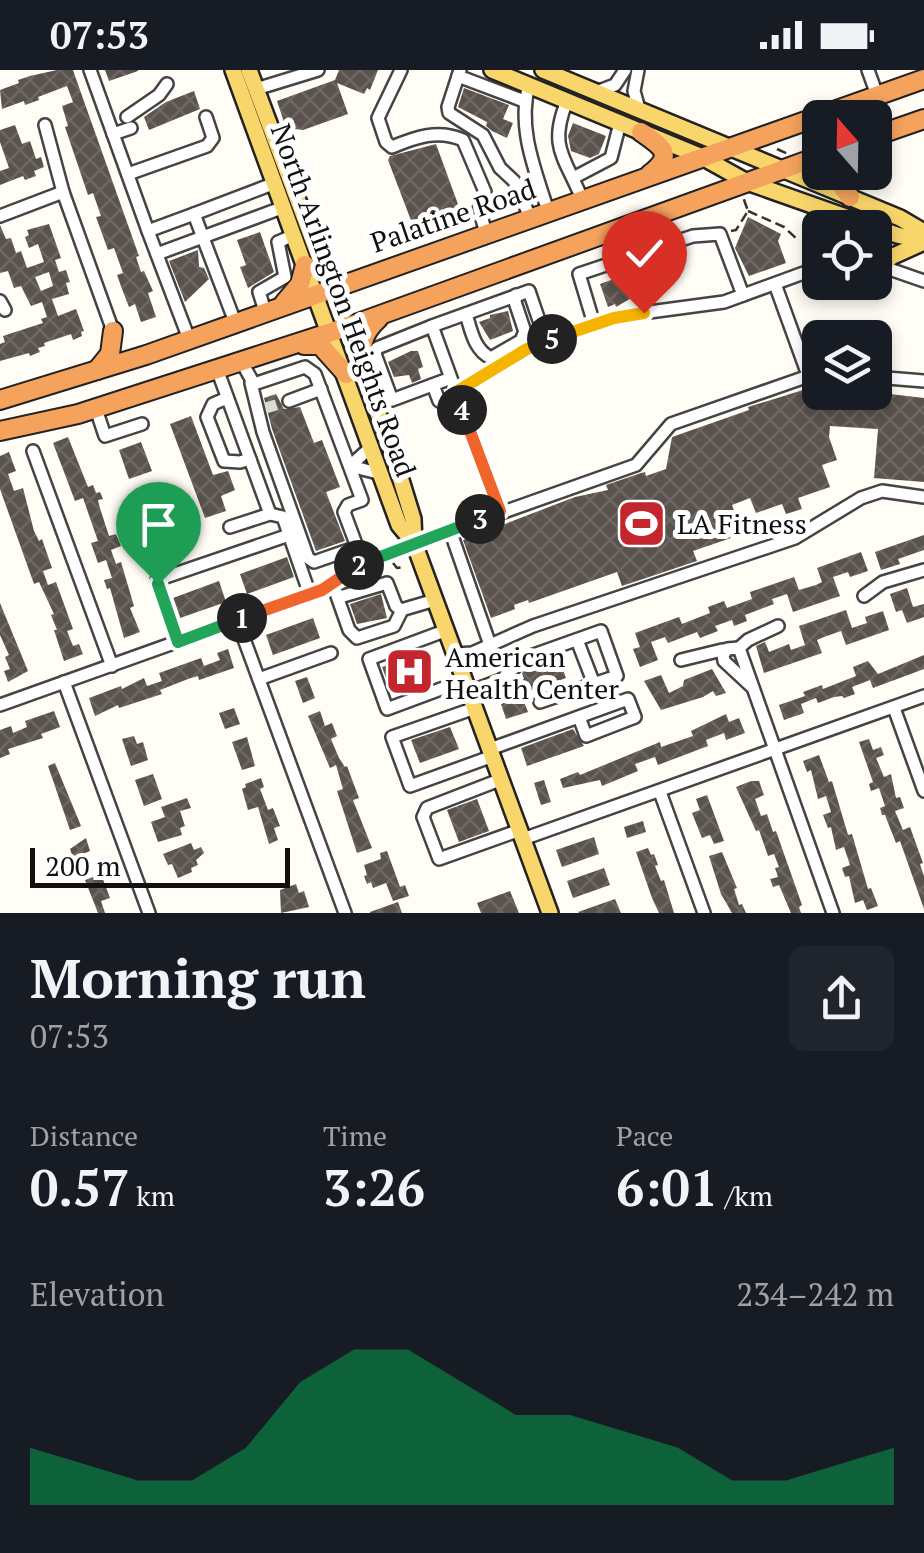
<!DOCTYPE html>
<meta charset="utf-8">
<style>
body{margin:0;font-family:"PT Serif",serif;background:#20242c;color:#f1f3f6;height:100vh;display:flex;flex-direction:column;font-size:38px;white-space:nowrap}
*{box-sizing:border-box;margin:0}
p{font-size:32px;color:#9ea1a6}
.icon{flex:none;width:55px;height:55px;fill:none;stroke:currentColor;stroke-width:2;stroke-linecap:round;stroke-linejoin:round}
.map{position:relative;height:843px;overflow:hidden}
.side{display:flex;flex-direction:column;background:#171b24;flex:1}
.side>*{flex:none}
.needle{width:65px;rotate:340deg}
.fabs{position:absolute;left:802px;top:30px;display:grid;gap:20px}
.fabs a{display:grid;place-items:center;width:90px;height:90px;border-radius:15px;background:#171b24;box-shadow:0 5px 15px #0003;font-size:50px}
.scale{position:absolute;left:30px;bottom:25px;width:260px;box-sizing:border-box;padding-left:10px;border:5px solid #111;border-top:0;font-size:28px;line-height:35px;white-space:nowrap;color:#111;-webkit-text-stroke:8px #fff;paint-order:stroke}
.pin{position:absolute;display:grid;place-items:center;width:85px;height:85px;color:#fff;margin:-102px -42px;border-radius:50% 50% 50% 0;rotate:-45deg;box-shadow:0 0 10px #0007}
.pin .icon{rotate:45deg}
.km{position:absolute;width:50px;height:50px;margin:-25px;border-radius:50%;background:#222;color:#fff;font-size:28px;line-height:50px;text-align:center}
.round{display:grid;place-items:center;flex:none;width:105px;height:105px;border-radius:15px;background:#20242c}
.summary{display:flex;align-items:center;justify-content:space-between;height:170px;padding:0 30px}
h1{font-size:55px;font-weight:800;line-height:75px}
.metrics{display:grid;grid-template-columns:repeat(3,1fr);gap:15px;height:170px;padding:10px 30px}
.metrics div{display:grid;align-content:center}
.metrics b{font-size:50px;font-weight:800}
.metrics small{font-size:28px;font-weight:400}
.metrics p{font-size:28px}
.chart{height:280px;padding:20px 30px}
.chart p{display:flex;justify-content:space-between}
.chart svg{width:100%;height:180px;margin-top:10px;fill:#0b8043;opacity:.7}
.status{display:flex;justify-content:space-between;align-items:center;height:70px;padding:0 50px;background:#171b24;direction:ltr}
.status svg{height:28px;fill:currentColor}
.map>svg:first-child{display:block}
.building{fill:url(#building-cross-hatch);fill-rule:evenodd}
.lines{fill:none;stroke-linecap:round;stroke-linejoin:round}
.minor-tunnel{stroke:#dbdad3;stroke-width:11;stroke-dasharray:11 5.5;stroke-linecap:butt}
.minor-casing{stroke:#444;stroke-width:16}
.major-casing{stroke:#222;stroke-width:20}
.highway-casing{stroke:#222;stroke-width:22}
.path{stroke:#333;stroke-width:2.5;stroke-dasharray:10 5;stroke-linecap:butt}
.minor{stroke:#fff;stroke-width:11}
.major{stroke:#f9d66b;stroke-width:15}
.highway{stroke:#f5a25d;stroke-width:18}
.split-1-casing{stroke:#fff;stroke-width:20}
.split-2-casing{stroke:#fff;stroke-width:20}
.split-3-casing{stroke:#fff;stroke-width:20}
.split-4-casing{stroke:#fff;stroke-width:20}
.split-5-casing{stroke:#fff;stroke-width:20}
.split-6-casing{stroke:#fff;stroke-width:20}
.split-1{stroke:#22a559;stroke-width:12}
.split-2{stroke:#f0652b;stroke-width:12}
.split-3{stroke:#22a559;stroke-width:12}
.split-4{stroke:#f0652b;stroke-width:12}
.split-5{stroke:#f5b400;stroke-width:12}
.split-6{stroke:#f5b400;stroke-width:12}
.labels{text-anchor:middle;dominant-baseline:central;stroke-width:10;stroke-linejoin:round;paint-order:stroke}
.street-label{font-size:28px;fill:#111;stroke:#fff}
.poi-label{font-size:28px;fill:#111;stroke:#fff;text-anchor:start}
</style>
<div class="status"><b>07:53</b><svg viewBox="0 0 49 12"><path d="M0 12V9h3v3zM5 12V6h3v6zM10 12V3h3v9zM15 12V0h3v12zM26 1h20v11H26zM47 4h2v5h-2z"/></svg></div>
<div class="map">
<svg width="924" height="843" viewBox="0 0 924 843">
<defs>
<pattern id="building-cross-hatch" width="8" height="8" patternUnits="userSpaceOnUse" patternTransform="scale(2.5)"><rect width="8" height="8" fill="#5a524d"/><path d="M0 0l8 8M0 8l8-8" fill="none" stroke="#6d6662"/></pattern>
</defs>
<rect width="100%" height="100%" fill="#fffdf5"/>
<g class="building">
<path d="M57,0H73L75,6L139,186L136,187L141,202L144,201L153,221L148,223L156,247L141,252L135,234L129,237L122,219L117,205L123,203L114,178L108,180L96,147L101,146L93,123L88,125L65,57L68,56L62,36L73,32L67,16L38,27L39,30L25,35L24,31L2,39L0,20L19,13L18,10L30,6Z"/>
<path d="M105,0H138V1L109,11Z"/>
<path d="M339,0H378L370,20L367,18L364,24L337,13L348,44L303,60L286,58L277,31L335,10Z"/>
<path d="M464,18L509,35L503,49L513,53L507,68L492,61L486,56L487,52L458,37Z"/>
<path d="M194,21L200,39L149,60L144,47L166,32Z"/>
<path d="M573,53L606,66L599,84L590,88L571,81L568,66Z"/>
<path d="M15,55L22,74L30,71L36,89L41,87L44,97L34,101L36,106L25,110L23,106L0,115V101L9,98L0,72V60Z"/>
<path d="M436,74L459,137L412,153L388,90L390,86Z"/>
<path d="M748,147L781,164L778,171L786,193L749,206L735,178Z"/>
<path d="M49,154L61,188L55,190L59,202L66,200L70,212L66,213L69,224L52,229L58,246L76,239L84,261L81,262L82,266L73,270L71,264L44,273L45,276L38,278L40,282L30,286L29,283L0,291V274L5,272L3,266L43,253L41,249L47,247L42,232L31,236L21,216L14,218L8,201L0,203V155L6,169L11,168L16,183L21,181L27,198L44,192L38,174L29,178L25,167L29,165L27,160ZM49,202L53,216L41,221L35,207Z"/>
<path d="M260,162L274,202L248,218L240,197L246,195L237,170Z"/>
<path d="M198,180L199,197L204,198L209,209L185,232L169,191Z"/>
<path d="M625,205L633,227L616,237L615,234L608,237L600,214Z"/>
<path d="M508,241L513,261L490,270L479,252L490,248V245Z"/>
<path d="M411,281H418L423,297L418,299L421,309L412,313L409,305L394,307L388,292Z"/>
<path d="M816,316H820V322H873L924,328V412L874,408L878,359L830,356L829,367L837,390L822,395L830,417L798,428L802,439L786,444L782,434L756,443L750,428L732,435L739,455L728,459L731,468L693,481L697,491L622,516L617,502L529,533L528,530L514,535L515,539L491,548L463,470L575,427L608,420L606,415L641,403L645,402L646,406L666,399L672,367L749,340L748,337Z"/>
<path d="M276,324L284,339L300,337L314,373L322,370L340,417L326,422L345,471L316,481L272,359L264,328Z"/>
<path d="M191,346L213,405L228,401L235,420L221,426L226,441L205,448L170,354Z"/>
<path d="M68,367L88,417L93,415L96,423L100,422L103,429L98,430L99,435L109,466L116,464L121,476L111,480L116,494L121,492L134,536L130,538L140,562L124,568L110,518L107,519L104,510L112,508L106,490L98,493L91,473L98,471L83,428L75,431L53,373Z"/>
<path d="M141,372L152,401L129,409L119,380Z"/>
<path d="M9,382L16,401L8,404L14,421L23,418L34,461L39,471L42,469L52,498L43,501L48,515L56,512L73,559L67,561L73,576L79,574L83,584L64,591L54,560H57L51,545L54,544L39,512L34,514L0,419V386Z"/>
<path d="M160,431L177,478L157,485L140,439Z"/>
<path d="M924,465V480L898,489L900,494L881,500L875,482Z"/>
<path d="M861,482L868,501L850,507L848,502L833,507L840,526L793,542L787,524L772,529L774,534L745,545L747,551L734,556L732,550L715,556L718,561L700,568L697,562L668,573L665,567L651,572L658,590L640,597L633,579L640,577L635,563L679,547L682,554L710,543L708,537L724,531L727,538L752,529L750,522L794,507L799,520L816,515L822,512L817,498Z"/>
<path d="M287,487L294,507L247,524L240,504Z"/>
<path d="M219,511L226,532L180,548L173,528Z"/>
<path d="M907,518L913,537L924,534V547L907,553L902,540L896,542L890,524Z"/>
<path d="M381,524L387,548L357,554L350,534Z"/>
<path d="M0,533L28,601L8,612L4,601L10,599L5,587L9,585L0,565Z"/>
<path d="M846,540L852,558L867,553L865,547L883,541L889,560L846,575L841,561L824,567L817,570L822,583L764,603L756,576L765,572L769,582L789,574L791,580L805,575L799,556Z"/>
<path d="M313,548L320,568L273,585L266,565Z"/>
<path d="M228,579L234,598L199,610L198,606L188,609L160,620L162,624L119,638L118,635L95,646L89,628L121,616L122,619L144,608L147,616L162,611L159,603L201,588L204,596L220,590L217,583Z"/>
<path d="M423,583L432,610L392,624L382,597Z"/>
<path d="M924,585V599L873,618L870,610L852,617L855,624L844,628L842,626L834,627L818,633L816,628L801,634L804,643L784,650L779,635L805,626L803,622L822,615L823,619L856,606L853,597L868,591L878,604Z"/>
<path d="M558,586L566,608L521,624L528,642L506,649L497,622L524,609L522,603L530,596Z"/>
<path d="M712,599L726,623L716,626L713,621L703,627L661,640L644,611L661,605L669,623L683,616L684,610Z"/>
<path d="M307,607L315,628L303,633L295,611Z"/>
<path d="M234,638L240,654L225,659L219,643Z"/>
<path d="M54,641L60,657L41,664L43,668L8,679L10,684L0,688V660L11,656L13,663L27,657L25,651Z"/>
<path d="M320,641L325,656L332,653L337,666L331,669L339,688L345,697L347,696L359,728L353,730L372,778L357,783L337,721L343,719L336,695L330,698L308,646Z"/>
<path d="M726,644L729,652L739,648L745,663L726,670L724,663L706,670L708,676L658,695L655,687L635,694L638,701L602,716L600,710L563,718L560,709L578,702L580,705L660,672L661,677L693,666L691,661Z"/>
<path d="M450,657L459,679L420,693L411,670Z"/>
<path d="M573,659L584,676L527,696L521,678Z"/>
<path d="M134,666L137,674L143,672L148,690L131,696L122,669Z"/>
<path d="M247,667L255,696L242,700L232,672Z"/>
<path d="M869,669L873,680L881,677L884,685L876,688L884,707L891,704L896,728L900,727L904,738L895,741L903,760L910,757L923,793L920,794L924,806V839L900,771L896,773L885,745H882L880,738L885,736L879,718L871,721L869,714L873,712L859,672Z"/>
<path d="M819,685L829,712L832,711L848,765L852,764L868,819L871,818L878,836L867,840L863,830L855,833L849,806L845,807L842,798L850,795L844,777L836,780L831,757L828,758L823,745L831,742L826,726L818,729L811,700L807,702L803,691Z"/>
<path d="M55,693L81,756L70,760L48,696Z"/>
<path d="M153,704L162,729L144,736L135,710Z"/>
<path d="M261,708L264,717L260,719L268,740L273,738L280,756L274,758L278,770L269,774L258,737L248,740L242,719L246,717L245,714Z"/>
<path d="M544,710L551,732L541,735L534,713Z"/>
<path d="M751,711H759L764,725L755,729L761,746L767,744L773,762L776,761L802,835L799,837L801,843H791L779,815L773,817L770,809L778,807L775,798L779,797L774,784L768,786L759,760L756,761L736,717Z"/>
<path d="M707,725L724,771L714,774L710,765L702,768L692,743L700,740L696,729Z"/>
<path d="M187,728L191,738L180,741L185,756L180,758L182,765L158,772L151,752L165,747L161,737Z"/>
<path d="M477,729L489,761L459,772L447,740Z"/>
<path d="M643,751L646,762L627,768L624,757Z"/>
<path d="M594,767L599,784L562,797L556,780Z"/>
<path d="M86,768L90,781L73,788L70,779Z"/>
<path d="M191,773L194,780L201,777L204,783L196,790L198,795L191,798L192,802L178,808L172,794L168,795L163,784Z"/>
<path d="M648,778L651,785L654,784L658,795L655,796L661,811L664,810L674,843H659L652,828L636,782Z"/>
<path d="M387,781L400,817L405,815L409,826L393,831L386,813L373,818L371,812L367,814L364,806L367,805L364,795L381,789L380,783Z"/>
<path d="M722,782L737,818L734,819L739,835L742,834L746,843H732L721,824L709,786Z"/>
<path d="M604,798L610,815L573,828L567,811Z"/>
<path d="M101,804L110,828L101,831L105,843H98L85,810Z"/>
<path d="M296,814L299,823L304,821L309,837L281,843L280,820Z"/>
<path d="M510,821L519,843H481L477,833Z"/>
<path d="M615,829L621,843H579L578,842Z"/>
<path d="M398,832L402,843H370V842Z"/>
</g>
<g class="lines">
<path class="minor-tunnel" d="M266,338L289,331"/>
<defs>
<g id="minor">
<path d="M90,0L148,161"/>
<path d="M401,0L378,48L386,72L392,77C416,67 438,59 463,70L485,122L479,139L486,163"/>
<path d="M460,0L448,37L449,43L483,65L500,98L514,111L530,147"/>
<path d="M638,0L634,21L639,39"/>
<path d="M868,0L877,25"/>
<path d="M458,6L524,31"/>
<path d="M529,15C517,57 535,100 548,141"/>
<path d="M256,19L318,0"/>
<path d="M596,22L615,15L625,0"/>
<path d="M567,31C548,77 565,87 582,129"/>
<path d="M127,47L159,25L167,14"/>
<path d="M45,55L63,122L113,261"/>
<path d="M113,64L131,58"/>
<path d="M128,104L207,76L213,68L206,47"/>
<path d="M573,108L611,88L620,53"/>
<path d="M194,144L275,113"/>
<path d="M0,146L63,122"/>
<path d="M157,184L284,137"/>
<path d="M875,194L924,211"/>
<path d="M775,214L808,305"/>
<path d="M516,225L515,232L525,262L523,266"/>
<path d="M0,231L5,240"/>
<path d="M265,241L259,222L285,207L278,172L294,165"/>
<path d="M466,244C471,260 474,280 491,288L522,270L523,266"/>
<path d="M594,254L579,204L693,166L720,164L743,225"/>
<path d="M432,256L529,221L546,271"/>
<path d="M189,269L148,161L194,144L235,252"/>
<path d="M241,291L254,314L305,297L315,304L362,430L348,435L344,442L363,493"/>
<path d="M217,299L270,444L230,457"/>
<path d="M875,307L924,311"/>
<path d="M451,308L392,330L375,284L377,278L432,256L456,322"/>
<path d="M251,313L263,362L308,488L314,492L357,477"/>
<path d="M433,315L439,331"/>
<path d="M227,328L213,334L207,347L224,391L240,392L250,389"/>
<path d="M289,331L321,319"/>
<path d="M96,339L105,366L142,354"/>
<path d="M372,376L350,396L382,404"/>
<path d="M33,381L112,596"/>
<path d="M500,441L456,322L527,279L594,254L627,245L724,232L820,197"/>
<path d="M270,444L283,447L310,525"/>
<path d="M450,460L490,575"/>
<path d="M329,515L340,527L387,513L396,536L401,540L435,530"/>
<path d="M337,526L349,560L357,568L394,556L402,540"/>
<path d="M864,526L883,512L924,500"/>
<path d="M237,550L345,843"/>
<path d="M447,560L369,589L387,639L465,610"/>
<path d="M577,570L594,614"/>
<path d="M178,572L157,510L289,465"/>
<path d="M739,578L748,570L778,556"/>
<path d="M456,584L472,583L533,556L795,468L861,428L882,421L924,427"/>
<path d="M681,590L722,580L725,582"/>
<path d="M259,609L331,583"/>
<path d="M64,612L149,843"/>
<path d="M752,617L724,591L723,585L727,579L739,578L833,843"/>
<path d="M469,622L501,610L525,588L601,561L617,606L540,632"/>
<path d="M0,635L322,520L371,489L636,395L671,354L820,302"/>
<path d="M475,638L392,667L410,716L493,686"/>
<path d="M894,638L924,721"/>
<path d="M490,679L628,629L635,647L586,666L579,647"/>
<path d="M502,709L427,738L423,747L439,789L520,760"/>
<path d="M660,722L704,843"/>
<path d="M523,769L924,626"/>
</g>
<g id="major">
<path d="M233,0L399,455L414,473L550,843"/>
<path d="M249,0L392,381L413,449L414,473"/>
<path d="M492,0L702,87L747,112L897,165L924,171"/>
<path d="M543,0L900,148L924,162"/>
<path d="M883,196L891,187L924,172"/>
</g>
<g id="highway">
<path d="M641,62C661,76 676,84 650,104"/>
<path d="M875,66L924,49"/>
<path d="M831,102L850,127"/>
<path d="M284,233L300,214L305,195"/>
<path d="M304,275H320L346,304"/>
<path d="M97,300L110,284L113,261"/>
<path d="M362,302C361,279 360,265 378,249"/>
<path d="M0,330L146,285L924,9"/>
<path d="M0,361L78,344L347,257L820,86"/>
</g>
</defs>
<use href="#minor" class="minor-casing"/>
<use href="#major" class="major-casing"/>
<use href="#highway" class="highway-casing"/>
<g class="path">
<path d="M777,79L788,84"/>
<path d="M748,141L784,157L798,170"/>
<path d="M731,161L736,160L748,141L743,127"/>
<path d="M393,493L397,498L403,497"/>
</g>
<use href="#minor" class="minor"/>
<use href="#major" class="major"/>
<use href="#highway" class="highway"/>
</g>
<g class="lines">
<defs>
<path id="split-1" d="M158,514L178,572L242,548"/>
<path id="split-2" d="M242,548L322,520L359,495"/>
<path id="split-3" d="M359,495L480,449"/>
<path id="split-4" d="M462,340L500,441L480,449"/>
<path id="split-5" d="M462,340L456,322L527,279L552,269"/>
<path id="split-6" d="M552,269L614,248L644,243"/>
</defs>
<use href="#split-1" class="split-1-casing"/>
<use href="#split-2" class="split-2-casing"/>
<use href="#split-3" class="split-3-casing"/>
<use href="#split-4" class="split-4-casing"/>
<use href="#split-5" class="split-5-casing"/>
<use href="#split-6" class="split-6-casing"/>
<use href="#split-1" class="split-1"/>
<use href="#split-2" class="split-2"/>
<use href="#split-3" class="split-3"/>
<use href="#split-4" class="split-4"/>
<use href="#split-5" class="split-5"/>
<use href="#split-6" class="split-6"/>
</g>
<defs>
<symbol id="stadium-square" viewBox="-11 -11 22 22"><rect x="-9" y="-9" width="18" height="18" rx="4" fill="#c4262e" stroke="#fff"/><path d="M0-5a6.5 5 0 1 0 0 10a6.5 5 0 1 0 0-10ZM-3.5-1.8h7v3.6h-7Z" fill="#fff"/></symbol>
<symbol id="hospital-square" viewBox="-11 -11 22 22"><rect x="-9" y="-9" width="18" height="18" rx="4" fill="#c4262e" stroke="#fff"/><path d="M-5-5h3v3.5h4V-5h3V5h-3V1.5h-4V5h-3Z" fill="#fff"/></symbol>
</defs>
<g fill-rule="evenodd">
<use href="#stadium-square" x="614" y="426" width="55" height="55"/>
<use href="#hospital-square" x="382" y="574" width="55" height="55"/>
</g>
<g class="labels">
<g class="street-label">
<text transform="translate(453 145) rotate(-19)">Palatine Road</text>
<text transform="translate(344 230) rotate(70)">North Arlington Heights Road</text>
</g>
<g class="poi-label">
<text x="677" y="453">LA Fitness</text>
<text x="445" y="586">American<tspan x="445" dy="32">Health Center</tspan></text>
</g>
</g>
</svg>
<div class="fabs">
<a><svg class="needle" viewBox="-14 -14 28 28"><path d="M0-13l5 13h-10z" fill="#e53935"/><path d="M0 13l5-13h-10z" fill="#9ea1a6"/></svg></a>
<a><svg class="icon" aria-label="locate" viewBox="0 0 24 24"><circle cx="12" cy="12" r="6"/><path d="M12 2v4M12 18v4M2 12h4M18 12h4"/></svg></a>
<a><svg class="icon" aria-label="layers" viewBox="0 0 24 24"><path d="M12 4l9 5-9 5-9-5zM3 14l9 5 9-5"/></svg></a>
</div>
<div class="scale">200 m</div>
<div class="pin" style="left:158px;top:514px;background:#1e9e55"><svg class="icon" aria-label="arrive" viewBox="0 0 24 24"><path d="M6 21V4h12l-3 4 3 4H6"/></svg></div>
<div class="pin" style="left:644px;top:243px;background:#d93025"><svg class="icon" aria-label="check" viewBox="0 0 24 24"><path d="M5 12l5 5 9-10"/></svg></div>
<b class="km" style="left:242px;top:548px">1</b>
<b class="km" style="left:359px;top:495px">2</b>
<b class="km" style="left:480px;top:449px">3</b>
<b class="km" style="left:462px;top:340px">4</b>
<b class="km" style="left:552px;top:269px">5</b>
</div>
<section class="side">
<div class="summary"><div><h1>Morning run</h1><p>07:53</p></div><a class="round"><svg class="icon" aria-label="share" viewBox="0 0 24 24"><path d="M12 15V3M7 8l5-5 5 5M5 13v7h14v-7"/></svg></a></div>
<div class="metrics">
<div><p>Distance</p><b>0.57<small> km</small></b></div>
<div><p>Time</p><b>3:26</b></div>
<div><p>Pace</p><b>6:01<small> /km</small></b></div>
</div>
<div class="chart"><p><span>Elevation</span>234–242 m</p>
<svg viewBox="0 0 160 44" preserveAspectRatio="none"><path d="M0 44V30L10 34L20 38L30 38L40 30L50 14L60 6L70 6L80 14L90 22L100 22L110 26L120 30L130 38L140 38L150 34L160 30V44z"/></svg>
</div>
</section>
